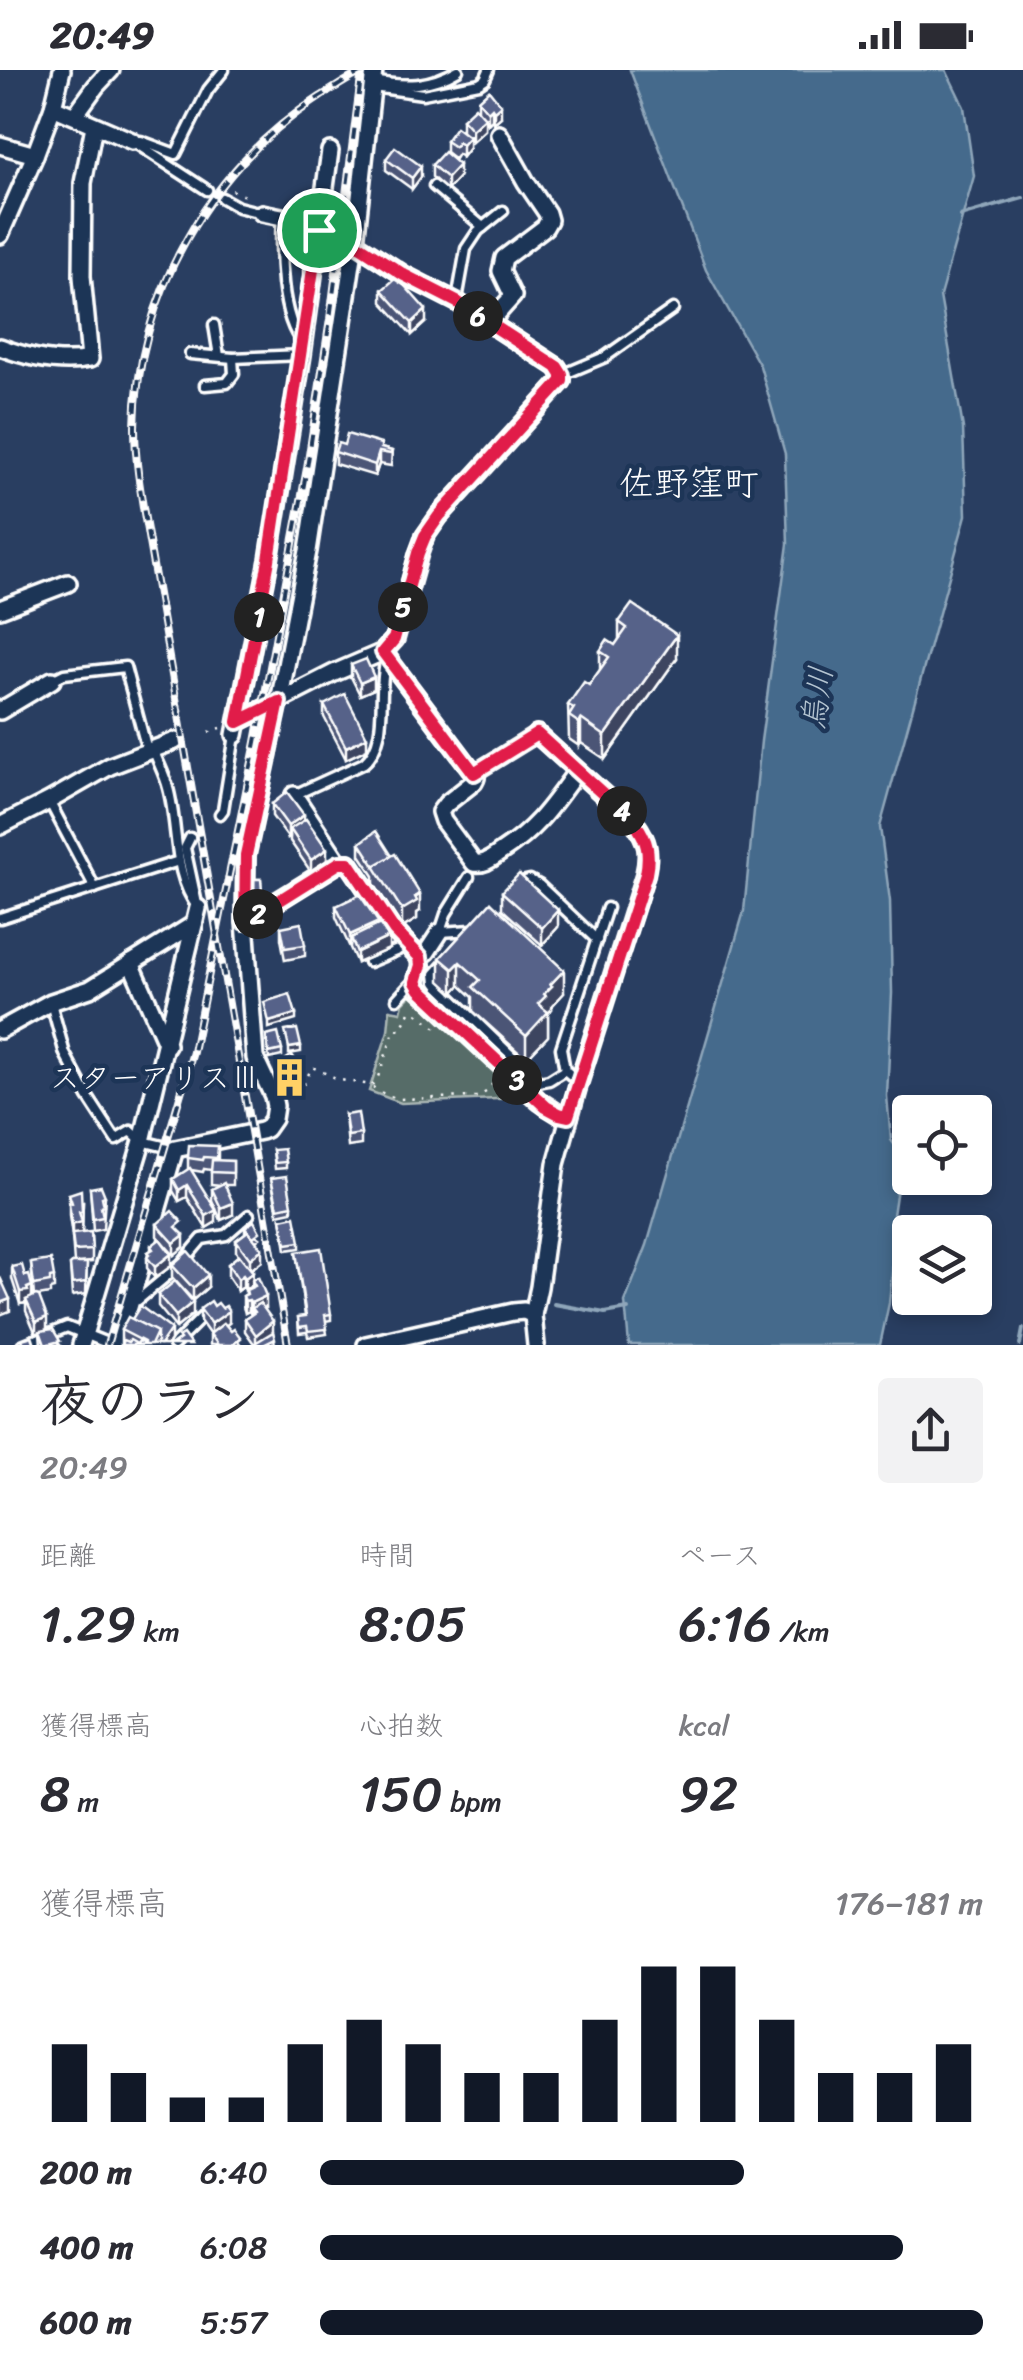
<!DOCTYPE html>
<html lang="ja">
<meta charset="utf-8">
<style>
body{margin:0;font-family:Sriracha,"Klee One",sans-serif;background:#f2f2f3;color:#2b2b33;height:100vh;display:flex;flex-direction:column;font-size:38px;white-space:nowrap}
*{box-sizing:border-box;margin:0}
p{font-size:32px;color:#7c7c81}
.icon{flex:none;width:55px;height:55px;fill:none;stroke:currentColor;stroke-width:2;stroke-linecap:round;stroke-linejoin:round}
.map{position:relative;height:1275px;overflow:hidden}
.drawer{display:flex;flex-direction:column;background:#fff;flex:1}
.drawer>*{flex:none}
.fabs{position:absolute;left:892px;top:1025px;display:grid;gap:20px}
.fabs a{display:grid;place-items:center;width:100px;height:100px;border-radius:10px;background:#fff;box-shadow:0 5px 15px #0003;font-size:50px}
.pin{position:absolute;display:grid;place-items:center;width:85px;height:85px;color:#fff;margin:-42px;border:5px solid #fff;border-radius:50%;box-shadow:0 2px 10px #0007}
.km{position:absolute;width:50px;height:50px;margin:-25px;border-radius:50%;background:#222;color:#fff;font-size:28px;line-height:50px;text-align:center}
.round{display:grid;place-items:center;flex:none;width:105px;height:105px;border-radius:10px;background:#f2f2f3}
.overview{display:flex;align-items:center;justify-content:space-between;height:170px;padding:0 40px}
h1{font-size:55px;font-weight:600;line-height:75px}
.metrics{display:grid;grid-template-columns:repeat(3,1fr);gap:15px;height:170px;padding:10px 40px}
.metrics div{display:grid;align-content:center}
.metrics b{font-size:50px;font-weight:600}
.metrics small{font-size:28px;font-weight:400}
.metrics p{font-size:28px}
.chart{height:280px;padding:20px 40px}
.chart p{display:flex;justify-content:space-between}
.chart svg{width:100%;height:180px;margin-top:10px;stroke:#111827;stroke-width:6}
ul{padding:0 40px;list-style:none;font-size:32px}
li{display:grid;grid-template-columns:160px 120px 1fr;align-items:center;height:75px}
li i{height:25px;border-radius:12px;background:#111827}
.status{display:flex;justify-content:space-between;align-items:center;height:70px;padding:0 50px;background:#fff;direction:ltr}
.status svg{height:28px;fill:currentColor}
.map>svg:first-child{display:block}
.green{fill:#566c68;stroke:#aab6b4;stroke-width:2.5}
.water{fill:#446b8c;stroke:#8fa6ba;stroke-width:2.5}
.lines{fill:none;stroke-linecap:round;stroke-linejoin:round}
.stream{stroke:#8fa6ba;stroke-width:4}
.lane-casing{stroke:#fff;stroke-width:15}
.street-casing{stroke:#fff;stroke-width:22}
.path{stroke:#fff;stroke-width:2.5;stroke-dasharray:2.5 8;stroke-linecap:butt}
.lane{stroke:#1d3557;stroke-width:8}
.street{stroke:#1d3557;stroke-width:15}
.rail-casing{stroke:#fff;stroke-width:8}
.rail{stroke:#1d3557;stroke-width:4;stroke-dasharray:11;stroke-linecap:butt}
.wall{fill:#4b5476;stroke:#fff;stroke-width:2.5}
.shaded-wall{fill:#3d4560;stroke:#fff;stroke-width:2.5}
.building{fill:#576289;stroke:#fff;stroke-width:2.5}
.route-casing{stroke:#fff;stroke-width:20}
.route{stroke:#e11d48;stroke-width:12}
.labels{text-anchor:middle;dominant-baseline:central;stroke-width:9;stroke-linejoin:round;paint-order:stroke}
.poi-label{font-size:30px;fill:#fff;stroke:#1d3557;text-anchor:end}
.water-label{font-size:32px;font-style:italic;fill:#b4c4d1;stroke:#1d3557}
.quarter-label{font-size:35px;fill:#fff;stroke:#1d3557}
</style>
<div class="status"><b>20:49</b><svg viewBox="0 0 49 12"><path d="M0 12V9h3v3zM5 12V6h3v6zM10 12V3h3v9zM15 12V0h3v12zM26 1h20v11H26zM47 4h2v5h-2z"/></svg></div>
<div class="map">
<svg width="1023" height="1275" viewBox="0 0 1023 1275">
<rect width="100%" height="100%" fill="#293e61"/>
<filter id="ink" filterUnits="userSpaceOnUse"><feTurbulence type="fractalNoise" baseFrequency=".01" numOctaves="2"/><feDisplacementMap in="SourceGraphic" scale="20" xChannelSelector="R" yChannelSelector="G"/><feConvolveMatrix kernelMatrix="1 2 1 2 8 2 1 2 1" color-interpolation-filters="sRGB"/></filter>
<g filter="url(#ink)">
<path class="green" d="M412,924L523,1028L401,1033L369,1021L388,961L390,940L401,942L403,933Z"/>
<path class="water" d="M630,0H946L964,37L974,106L940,226L963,358L966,445L880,757L890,831L892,923L887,1026L891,1070L902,1085L893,1145L896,1164L889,1233L880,1275H629L625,1232L647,1175L744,841L761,671L788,474L785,384L760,296L706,200Z"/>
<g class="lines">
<g class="stream">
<path d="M960,146L1023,128"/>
<path d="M554,1234L605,1243L628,1239"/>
<path d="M1020,1275L1023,1259"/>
</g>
<defs>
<g id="lane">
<path d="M373,11C404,17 430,17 458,0"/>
<path d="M373,17L423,24L479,13L485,9L489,0"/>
<path d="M132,71H141L176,84L208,20L224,0"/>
<path d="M132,71L207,120"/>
<path d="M434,116L483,157"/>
<path d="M222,128L238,137L262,143"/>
<path d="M282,147C280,181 280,248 303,273"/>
<path d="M457,230L466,179L478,161L503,141"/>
<path d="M214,255L219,286"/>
<path d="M190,284L233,288L302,285"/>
<path d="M562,305L605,287L673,239"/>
<path d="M205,315L227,313L234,304L233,288"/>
<path d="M52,610L64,604L125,597L147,680"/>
<path d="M154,681C158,693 165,705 168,718C179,758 172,804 198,838"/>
<path d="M294,725L364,693C391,669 376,622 386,590"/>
<path d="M49,731L95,818"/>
<path d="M220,744L223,740L235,665"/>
<path d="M190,768L185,778L197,834"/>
<path d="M469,807L446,844L440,862L472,860"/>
<path d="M521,812L530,810L539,815L597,870"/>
<path d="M0,848L179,791"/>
<path d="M369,892L398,880L405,874"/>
<path d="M446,892L435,904L436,912L439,916L539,1012L549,1010L565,1000"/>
<path d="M397,929L409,916L416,913"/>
<path d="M51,933L65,984L88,1027L116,1070L131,1061L142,1071L175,1079"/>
<path d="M579,1012L565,1000L561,978L607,838"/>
<path d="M138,1230L181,1194L202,1169L226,1165L249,1145"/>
<path d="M22,1275L67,1257L112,1275"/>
<path d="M174,1275L206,1243"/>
</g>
<g id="street">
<path d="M53,37L132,71"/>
<path d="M75,45L96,16L111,0"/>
<path d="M0,75L35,85"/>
<path d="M0,165L35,85L53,37L62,0"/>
<path d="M489,253L513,226L501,201L504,188L545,157L549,150L547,143L526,112L499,64"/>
<path d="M0,277C29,288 59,295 90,289L82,206L83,113L94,56"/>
<path d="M0,539L68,513"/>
<path d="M383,582L474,703L476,708L474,712L446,734L440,742L443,751L474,793C485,795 492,788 501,782C538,758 552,735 577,701"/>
<path d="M0,641L52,610"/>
<path d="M238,652L334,603L383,582L395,569L419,483L425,466L439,446L562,311V305L557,297L457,232L404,205L355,173L282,147L262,143"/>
<path d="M235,665L269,490L302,285L330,81"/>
<path d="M294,725L339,793"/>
<path d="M0,756L49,731L110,696L175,671"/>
<path d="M245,851L339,793H349L394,860L419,887L421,895L416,913L419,919L539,1031L559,1044L569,1047"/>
<path d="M419,887L427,882L440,862"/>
<path d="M131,893L167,975"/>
<path d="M0,960L51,932L90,919L194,854"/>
<path d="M81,1275L142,1071L198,838"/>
<path d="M118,1275L175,1079L261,1061L266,1059L273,1049L275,1036L273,1026L255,988L245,851L246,785L279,632L308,481L355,173L374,0"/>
<path d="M366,1275L513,1242L524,1241L533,1245"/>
<path d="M536,1275L533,1245L539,1217L556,1094L579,1012L645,804C650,783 648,771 635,753L537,664"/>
</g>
</defs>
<use href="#lane" class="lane-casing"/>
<use href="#street" class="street-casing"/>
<g class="path">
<path d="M232,120L244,126"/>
<path d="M209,662L221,658"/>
<path d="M488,695L524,672"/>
<path d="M372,1015L378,1007L395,959L400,960L410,942H416L436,958L438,956"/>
<path d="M288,1028L302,1018L312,997L340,1010L371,1015L377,1021L398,1029L477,1027L486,1022L495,1011"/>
</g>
<use href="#lane" class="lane"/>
<use href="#street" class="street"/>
<defs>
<g id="rail">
<path d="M107,1275L193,982L256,672L307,398L330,249L362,0"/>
<path d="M288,1275L145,449C140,419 135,388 135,357C137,226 209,97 320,27C335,18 350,7 366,0"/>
</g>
</defs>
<use href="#rail" class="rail-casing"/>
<use href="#rail" class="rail"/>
</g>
<g class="wall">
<path d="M489,20L501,47L494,53L492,50L488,54L485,50V60L472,72L469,68V78L462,87L458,84L455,89L446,82V71L462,61V49L478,41V30Z"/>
<path d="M386,89L421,107L412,119L386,100Z"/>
<path d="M432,95L459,107L447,120L432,107Z"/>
<path d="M382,220L426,252L412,265L382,232Z"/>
<path d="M381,378L392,381L391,396L379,394L375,406L335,394V382Z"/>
<path d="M619,552L677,588L605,689L581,673L579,676L569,669L568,635L589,615L600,600V581L615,575L619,570Z"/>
<path d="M351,595L374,619L360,625L351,607Z"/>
<path d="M324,635L367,679L346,689L324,647Z"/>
<path d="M272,734L304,750L327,791L311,802L290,771V767L288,768L272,746Z"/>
<path d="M360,773L420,841L417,843V849L402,858L374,814V806L360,785Z"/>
<path d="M250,809H261L262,833L251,834Z"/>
<path d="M502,822L558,857L542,875L502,839Z"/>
<path d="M491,832L564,923L552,936V939L548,943V966L526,989L473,941V927L460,915L453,923L440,911V888Z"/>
<path d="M336,836L381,853L389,879L357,893L336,847Z"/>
<path d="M281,857L305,875V886L285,890L281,869Z"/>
<path d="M266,966L282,980V986L269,989Z"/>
<path d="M278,995L301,1009L287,1019L278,1006Z"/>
<path d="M345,1045L361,1064V1075L348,1077Z"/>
<path d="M218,1076V1091H233V1115H225L233,1145L221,1150L212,1130V1119L221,1115L211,1114V1100L204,1099L203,1102L191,1100L216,1152L206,1158L187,1127L179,1131L173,1121V1109L188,1100V1088Z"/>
<path d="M273,1080L286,1092V1098L275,1099Z"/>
<path d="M271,1108L292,1135V1141L278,1144Z"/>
<path d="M90,1118L105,1126L103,1159L93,1161Z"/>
<path d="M69,1124L83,1132L82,1163L92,1180V1192L78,1193H87L86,1224L72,1226L70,1195L74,1193L72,1166L69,1146Z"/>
<path d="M281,1149L300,1172V1178L286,1180Z"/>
<path d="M157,1154L182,1163L184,1177L174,1185L157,1166Z"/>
<path d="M245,1157L260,1168L256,1171L262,1191L251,1199L253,1209L266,1238L264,1239L273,1262L275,1275H255L245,1261V1249L251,1245L249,1241L245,1243L243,1237V1226L246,1224V1220L252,1217V1214L245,1220L243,1217L238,1221L228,1206V1194L239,1185L236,1182V1170L245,1163Z"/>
<path d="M151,1176L171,1196L155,1208L147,1198V1187L148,1182L151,1180Z"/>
<path d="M296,1182L331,1244V1250L325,1251L327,1264L308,1267L307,1262L299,1263L298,1247L305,1246Z"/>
<path d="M31,1193L54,1207V1219L50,1220V1224L38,1226L47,1259L60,1275H41L40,1262L36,1264L26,1241V1233L20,1234L12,1209V1197L25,1206L32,1227L34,1226Z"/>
<path d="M172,1195L208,1217L193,1230L172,1207Z"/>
<path d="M158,1225L193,1244L176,1258L158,1236Z"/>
<path d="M200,1239L229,1253L226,1255L241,1275H210V1265L200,1251Z"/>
<path d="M121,1260L171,1271L168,1275L121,1274Z"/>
</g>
<g class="shaded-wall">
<path d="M501,35V47L494,53V41Z"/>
<path d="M492,38V50L488,54V42Z"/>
<path d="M485,48V60L472,72V60Z"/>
<path d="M469,67V78L462,87V75Z"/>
<path d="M459,95V107L447,120V108Z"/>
<path d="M421,96V107L412,119V108Z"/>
<path d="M426,240V252L412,265V253Z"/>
<path d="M379,382V394L375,406V395Z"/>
<path d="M677,565V588L605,689V666Z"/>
<path d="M374,607V619L360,625V613Z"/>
<path d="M581,649V673L579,676V653Z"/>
<path d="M367,667V679L346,689V677Z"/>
<path d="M304,745V757L290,759V767L288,768V756Z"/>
<path d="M327,779V791L311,802V790Z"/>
<path d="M420,824V841L417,843V849L402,858V840Z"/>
<path d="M558,840V857L542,875V858Z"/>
<path d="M381,851V863L351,868L350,877V865Z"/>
<path d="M389,867V879L357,893V882Z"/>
<path d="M460,892V915L453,923V899Z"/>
<path d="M564,900V923L552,936V939L548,943V966L526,989V966L538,934L550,915Z"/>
<path d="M296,944V950L269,958V952Z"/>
<path d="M301,976V982L289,984V978Z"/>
<path d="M301,998V1009L287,1019V1007Z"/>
<path d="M187,1115V1127L179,1131V1120Z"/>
<path d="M81,1132H83L82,1163L72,1167V1155Z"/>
<path d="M233,1133V1145L221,1150V1138Z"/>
<path d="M216,1140V1152L206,1158V1146Z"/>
<path d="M184,1165V1177L174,1185V1173Z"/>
<path d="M262,1179V1191L250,1200V1189Z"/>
<path d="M171,1184V1196L155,1208V1197Z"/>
<path d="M253,1202L252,1214L245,1220V1208Z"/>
<path d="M208,1205V1217L193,1230V1218Z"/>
<path d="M243,1205V1217L238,1221V1209Z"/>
<path d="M32,1216V1228L26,1230V1233L20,1234V1222Z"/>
<path d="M266,1226V1238L255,1243L252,1238V1244L251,1245V1233Z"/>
<path d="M10,1229V1241L0,1245V1233Z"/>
<path d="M249,1230V1241L245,1243V1231Z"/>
<path d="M193,1232V1244L176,1258V1246Z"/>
<path d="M229,1241V1253L211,1266V1254Z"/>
<path d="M47,1247V1259L36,1264V1252Z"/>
<path d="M273,1251V1263L256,1275V1265Z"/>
<path d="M171,1259V1271L168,1275H160Z"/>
</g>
<g class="building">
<path d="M489,20L501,35L494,41L492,38L488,42L478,30Z"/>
<path d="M475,37L485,48L472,60L462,49Z"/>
<path d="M456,57L469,67L462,75L458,72L455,77L446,71Z"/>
<path d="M395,77L421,96L412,108L386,89Z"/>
<path d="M444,82L459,95L447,108L432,95Z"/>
<path d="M397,207L426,240L412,253L382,220Z"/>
<path d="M347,364L381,374V378L392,381L391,384L379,382L375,395L335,382L338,373L344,375Z"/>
<path d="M632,534L677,565L605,666L581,649L579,653L569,646L574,638L568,635L584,612L589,615L609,587L600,581L607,570L615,575L627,558L619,552Z"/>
<path d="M366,589L374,607L360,613L351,595Z"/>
<path d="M345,624L367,667L346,677L324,635Z"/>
<path d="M287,722L304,745L288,756L272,734Z"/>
<path d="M306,749L327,779L311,790L290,759Z"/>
<path d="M376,761L392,786L375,796L360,773Z"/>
<path d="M395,784L420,824L415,827L417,831L402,840L374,796Z"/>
<path d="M519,804L558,840L542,858L502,822Z"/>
<path d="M250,809H261L262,821L251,822Z"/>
<path d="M367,821L381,851L350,865L336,836Z"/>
<path d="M491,832L564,900L550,915L552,916L544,924L546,926L538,934L548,942L526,966L473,917L480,910L460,892L453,899L440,888Z"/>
<path d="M301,853L305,875L285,878L281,857Z"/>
<path d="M382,853L389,867L357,882L351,868Z"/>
<path d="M290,924L296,944L269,952L264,932Z"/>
<path d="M297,959L301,976L289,978L285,961Z"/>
<path d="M278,963L282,980L269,983L266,966Z"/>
<path d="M292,985L301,998L287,1007L278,995Z"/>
<path d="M358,1043L361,1064L348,1066L345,1045Z"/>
<path d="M189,1075L218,1076L217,1088L204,1087L203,1090L188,1088Z"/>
<path d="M284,1079L286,1092L275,1093L273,1080Z"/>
<path d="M212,1090L233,1091V1103L211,1102Z"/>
<path d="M190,1098L216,1140L206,1146L187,1115L179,1120L173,1109Z"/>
<path d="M287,1106L292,1135L278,1138L271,1108Z"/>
<path d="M224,1113L233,1133L221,1138L212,1119Z"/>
<path d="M101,1116L105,1126L102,1127L104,1136L101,1137L103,1147L93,1149L90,1118Z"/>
<path d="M81,1120L82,1142H79L82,1152L72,1155L69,1134L72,1133L69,1124Z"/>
<path d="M172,1141L182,1152L176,1157L184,1165L174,1173L157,1154Z"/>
<path d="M295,1146L300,1172L286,1174L281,1149Z"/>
<path d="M254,1151L260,1162L253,1167L245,1157Z"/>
<path d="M248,1161L262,1179L250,1189L236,1170Z"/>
<path d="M91,1162L92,1180L74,1181L72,1164Z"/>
<path d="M160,1169L171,1184L155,1197L147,1187L150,1184L148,1182L153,1179L151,1176Z"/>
<path d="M321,1178L331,1244L325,1245L327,1259L308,1261L307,1256L299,1257L298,1247L306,1246L296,1182Z"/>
<path d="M188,1181L208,1205L193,1218L172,1195Z"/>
<path d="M239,1185L253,1202L245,1208L243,1205L238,1209L228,1194Z"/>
<path d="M51,1190L54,1207L50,1208V1212L34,1215L31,1193Z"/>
<path d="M72,1193H87L86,1212L72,1214L70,1195Z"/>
<path d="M22,1195L25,1206L29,1205L32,1216L27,1218L28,1221L20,1222L12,1197Z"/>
<path d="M0,1207L10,1229L0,1233Z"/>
<path d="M258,1207L266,1226L251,1233L249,1230L245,1231L243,1226L247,1224L246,1220L255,1216L252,1210Z"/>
<path d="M175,1211L193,1232L176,1246L158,1225Z"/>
<path d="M36,1225L39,1226L47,1247L36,1252L26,1230Z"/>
<path d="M211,1231L214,1236L218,1233L222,1238L226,1236L229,1241L211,1254L200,1239Z"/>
<path d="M260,1233L273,1251L256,1265L245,1249L255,1242L252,1238Z"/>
<path d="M140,1236L171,1259L160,1275H157V1262L132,1249Z"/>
<path d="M128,1247L157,1262L151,1275H121L123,1270L128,1272L130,1270L137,1274L139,1271L144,1274V1272L121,1260Z"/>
<path d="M224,1253L231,1261L234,1259L241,1268L232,1275H218L210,1264Z"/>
<path d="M53,1259L60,1271L45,1275L40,1261Z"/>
<path d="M273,1262L275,1269L263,1275H256L255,1273Z"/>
<path d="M183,1264L191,1275H172L180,1269L178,1267Z"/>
<path d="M32,1266L35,1275H24L22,1269Z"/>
</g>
</g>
<g class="lines" filter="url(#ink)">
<defs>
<path id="route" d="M319,160L355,173L404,205L457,232L557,297L562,305V311L439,446L425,466L418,483L394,569L383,582L474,703L537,664L635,753C648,771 650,783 646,804L568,1046L559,1044L546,1037L420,919L416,912L421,895L420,887L394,860L349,793H339L245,852L246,785L279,632L238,652L269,490Z"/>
</defs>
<use href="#route" class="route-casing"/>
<use href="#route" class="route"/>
</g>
<defs>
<symbol id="building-bare" viewBox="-9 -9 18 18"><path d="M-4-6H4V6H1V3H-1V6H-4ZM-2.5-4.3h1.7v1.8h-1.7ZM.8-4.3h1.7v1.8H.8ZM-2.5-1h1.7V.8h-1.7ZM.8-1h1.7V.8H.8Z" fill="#ffd166" stroke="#1d3557" stroke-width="2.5" paint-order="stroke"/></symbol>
</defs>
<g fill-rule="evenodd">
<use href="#building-bare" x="262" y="980" width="55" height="55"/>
</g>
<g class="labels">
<g class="poi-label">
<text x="260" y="1008">スターアリスⅢ</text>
</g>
<g class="water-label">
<text transform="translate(817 628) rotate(-82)">烏川</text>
</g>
<g class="quarter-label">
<text x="689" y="413">佐野窪町</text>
</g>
</g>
</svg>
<div class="fabs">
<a><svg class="icon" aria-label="locate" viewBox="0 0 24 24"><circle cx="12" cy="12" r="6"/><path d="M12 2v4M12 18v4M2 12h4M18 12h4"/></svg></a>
<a><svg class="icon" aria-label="layers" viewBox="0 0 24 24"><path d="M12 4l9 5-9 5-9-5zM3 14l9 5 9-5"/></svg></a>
</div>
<div class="pin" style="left:319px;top:160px;background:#1e9e55"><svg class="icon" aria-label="arrive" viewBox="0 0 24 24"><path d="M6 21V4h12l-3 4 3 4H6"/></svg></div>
<b class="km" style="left:259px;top:547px">1</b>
<b class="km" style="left:258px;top:844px">2</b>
<b class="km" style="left:517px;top:1010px">3</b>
<b class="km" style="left:622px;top:741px">4</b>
<b class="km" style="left:403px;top:537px">5</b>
<b class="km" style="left:478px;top:246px">6</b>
</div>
<section class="drawer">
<div class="overview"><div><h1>夜のラン</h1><p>20:49</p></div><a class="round"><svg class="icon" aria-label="share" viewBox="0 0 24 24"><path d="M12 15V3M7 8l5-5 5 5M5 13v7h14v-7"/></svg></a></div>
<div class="metrics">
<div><p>距離</p><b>1.29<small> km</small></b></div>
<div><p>時間</p><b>8:05</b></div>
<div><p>ペース</p><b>6:16<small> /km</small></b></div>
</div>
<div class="metrics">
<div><p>獲得標高</p><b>8<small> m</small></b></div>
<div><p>心拍数</p><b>150<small> bpm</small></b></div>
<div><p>kcal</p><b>92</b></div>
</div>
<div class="chart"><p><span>獲得標高</span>176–181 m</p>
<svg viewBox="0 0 160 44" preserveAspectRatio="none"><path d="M5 44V25M15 44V32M25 44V38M35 44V38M45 44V25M55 44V19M65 44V25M75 44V32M85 44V32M95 44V19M105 44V6M115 44V6M125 44V19M135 44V32M145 44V32M155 44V25"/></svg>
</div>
<ul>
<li><b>200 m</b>6:40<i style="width:64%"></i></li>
<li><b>400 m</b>6:08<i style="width:88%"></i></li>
<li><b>600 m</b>5:57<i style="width:100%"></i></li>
</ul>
</section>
